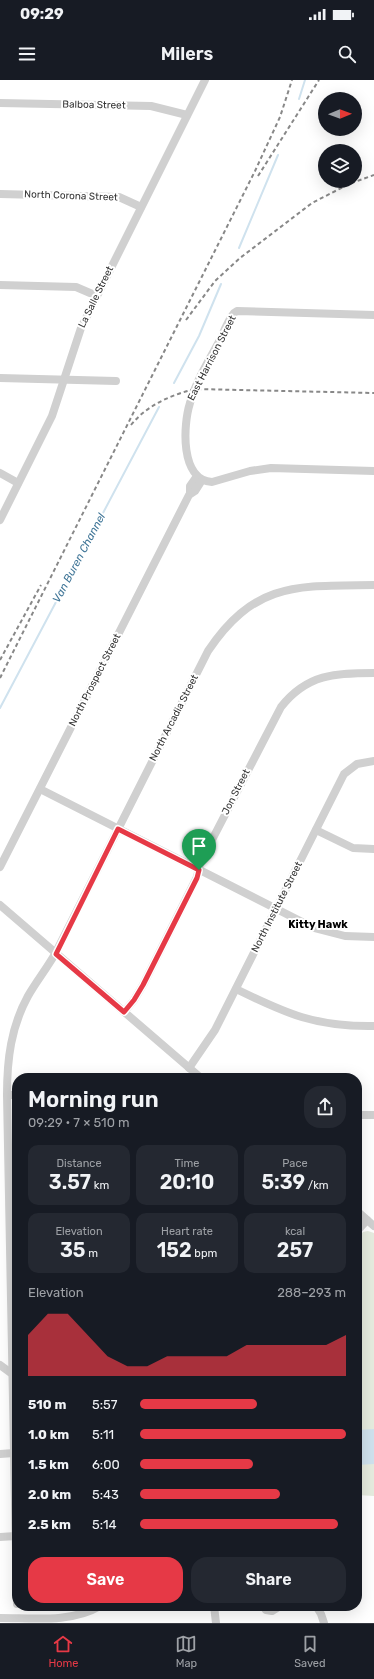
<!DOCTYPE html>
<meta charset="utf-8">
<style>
body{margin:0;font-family:Rubik,sans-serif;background:#242831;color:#f1f3f6;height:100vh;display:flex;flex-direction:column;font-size:15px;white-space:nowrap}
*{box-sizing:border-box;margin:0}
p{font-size:13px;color:#9ea1a6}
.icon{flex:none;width:22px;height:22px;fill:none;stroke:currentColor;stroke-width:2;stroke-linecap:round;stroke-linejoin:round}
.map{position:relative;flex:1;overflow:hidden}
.sheet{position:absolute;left:12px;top:993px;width:350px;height:538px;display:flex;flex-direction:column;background:#171b24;border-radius:16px;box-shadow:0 4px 16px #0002}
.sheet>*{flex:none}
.needle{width:26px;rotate:89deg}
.buttons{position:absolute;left:318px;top:12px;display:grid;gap:8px}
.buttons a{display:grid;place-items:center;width:44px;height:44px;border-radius:50%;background:#171b24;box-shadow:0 4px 16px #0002;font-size:20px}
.pin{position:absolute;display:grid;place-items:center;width:34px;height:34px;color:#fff;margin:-41px -17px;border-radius:50% 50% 50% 0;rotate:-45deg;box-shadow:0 0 4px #0007}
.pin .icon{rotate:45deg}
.round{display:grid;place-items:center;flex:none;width:42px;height:42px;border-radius:16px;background:#242831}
.overview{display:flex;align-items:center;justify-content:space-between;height:68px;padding:0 16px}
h1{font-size:22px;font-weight:600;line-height:30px}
.stats{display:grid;grid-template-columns:repeat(3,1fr);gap:6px;height:68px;padding:4px 16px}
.stats div{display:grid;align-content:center;border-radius:10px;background:#242831;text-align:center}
.stats b{font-size:20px;font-weight:600}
.stats small{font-size:11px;font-weight:400}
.stats p{font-size:11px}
.chart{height:112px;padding:8px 16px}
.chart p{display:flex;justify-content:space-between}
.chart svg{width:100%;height:72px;margin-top:4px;fill:#e63946;opacity:.7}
.action{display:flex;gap:8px;margin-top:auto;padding:8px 16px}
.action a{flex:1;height:46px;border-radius:16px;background:#e63946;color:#fff;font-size:16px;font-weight:600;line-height:46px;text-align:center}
.action a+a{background:#242831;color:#f1f3f6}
ul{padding:0 16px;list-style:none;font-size:13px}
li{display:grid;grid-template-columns:64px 48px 1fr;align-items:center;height:30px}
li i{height:10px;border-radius:5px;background:#e63946}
.status{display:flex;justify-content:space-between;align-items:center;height:28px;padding:0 20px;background:#171b24;direction:ltr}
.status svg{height:11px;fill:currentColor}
header{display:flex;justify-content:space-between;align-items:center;height:52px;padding:0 16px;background:#171b24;font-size:18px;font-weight:600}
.dock{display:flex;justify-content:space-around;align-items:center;height:56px;border-top:1px solid #363941;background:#171b24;font-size:11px;color:#9ea1a6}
.dock a{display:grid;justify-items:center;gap:2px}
.dock .current{color:#e63946}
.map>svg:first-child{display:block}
.green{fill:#e6ecdf}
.water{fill:#cfe2ee}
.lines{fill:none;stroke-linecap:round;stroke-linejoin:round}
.stream{stroke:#cfe2ee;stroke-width:2}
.minor{stroke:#d0d0d0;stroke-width:8}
.rail{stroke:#888;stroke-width:2;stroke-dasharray:4 3;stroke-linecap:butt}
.route-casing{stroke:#fff;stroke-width:8}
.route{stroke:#e63946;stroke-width:5}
.labels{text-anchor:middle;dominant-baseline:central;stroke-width:4;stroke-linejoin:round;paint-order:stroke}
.street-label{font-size:10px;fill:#333;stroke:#fff}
.water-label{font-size:11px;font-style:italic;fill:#3f7597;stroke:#fff}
.neighbourhood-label{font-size:11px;font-weight:bold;fill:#000;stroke:#fff}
</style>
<div class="status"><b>09:29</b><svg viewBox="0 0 49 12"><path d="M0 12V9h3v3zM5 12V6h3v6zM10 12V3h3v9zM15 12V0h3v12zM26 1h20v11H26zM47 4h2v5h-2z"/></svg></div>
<header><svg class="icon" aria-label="menu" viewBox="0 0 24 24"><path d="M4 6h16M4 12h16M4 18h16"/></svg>Milers<svg class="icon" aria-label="search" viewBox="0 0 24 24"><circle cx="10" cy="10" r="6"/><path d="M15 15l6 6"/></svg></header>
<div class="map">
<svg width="374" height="1543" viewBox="0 0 374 1543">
<rect width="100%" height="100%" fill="#fff"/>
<path class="green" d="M368,1151L374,1153V1416L357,1415V1159L363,1152Z"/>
<path class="water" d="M374,1349V1384L357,1385V1350Z"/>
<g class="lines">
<g class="stream">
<path d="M299,19L305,0"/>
<path d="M239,168L278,75"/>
<path d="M174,303L199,256L221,204"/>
<path d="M0,628L159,327"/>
</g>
<g class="minor">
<path d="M0,23L151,26L187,35"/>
<path d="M0,114L119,117L141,127"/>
<path d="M0,205L76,207L97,216"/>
<path d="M374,235L237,231L234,233C228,240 224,251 220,260C209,280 196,301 190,323C183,345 180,400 212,402L250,391L271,388L374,391"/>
<path d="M0,298L116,301"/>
<path d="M0,393L18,403"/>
<path d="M190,413V406L197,396"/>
<path d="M0,440L52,336L81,248L205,0"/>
<path d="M40,709L314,848L345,856L374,857"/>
<path d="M316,750L353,768L374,769"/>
<path d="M0,787L189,415L195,411L202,400"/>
<path d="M0,825L201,998"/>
<path d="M236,909C287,934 316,947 374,946"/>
<path d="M124,932L134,920L143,905L197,797L200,783L281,627C307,594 335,593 374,593"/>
<path d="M189,988L215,950L344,694L357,684L374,681"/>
<path d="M7,1015H17"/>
<path d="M357,1035H374"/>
<path d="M9,1099L17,1098"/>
<path d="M357,1131L374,1146"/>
<path d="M357,1151L367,1140"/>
<path d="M0,1285L15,1296"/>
<path d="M0,1374L14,1373"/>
<path d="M0,1457L16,1456"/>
<path d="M17,1524L7,1015C7,979 11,947 28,916C36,902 47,888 55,874L208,571C255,501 298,506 374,505"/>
<path d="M214,1526L216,1543"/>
<path d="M263,1526L266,1530L272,1531L280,1526"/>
<path d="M316,1526L321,1534L324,1543"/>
<path d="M0,1538C33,1538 71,1543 100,1526"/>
</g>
<g class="rail">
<path d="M258,96L319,0"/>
<path d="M186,240L215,201L240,178L312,123L349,104L374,95"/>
<path d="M131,345C147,325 171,315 195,309L374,313"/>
<path d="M0,580L41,505"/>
<path d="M0,598L255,91L280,37L292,0"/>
</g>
</g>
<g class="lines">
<defs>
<path id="route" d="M118,749L199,790L197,798L143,905L134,920L124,932L56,874Z"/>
</defs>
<use href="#route" class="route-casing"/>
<use href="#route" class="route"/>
</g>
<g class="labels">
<g class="street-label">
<text transform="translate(94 25) rotate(1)">Balboa Street</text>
<text transform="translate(71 116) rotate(2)">North Corona Street</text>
<text transform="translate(96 217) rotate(-64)">La Salle Street</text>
<text transform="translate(212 278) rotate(-63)">East Harrison Street</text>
<text transform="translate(95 600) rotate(-63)">North Prospect Street</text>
<text transform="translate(174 638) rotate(-63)">North Arcadia Street</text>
<text transform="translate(236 712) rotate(-63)">Jon Street</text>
<text transform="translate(277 827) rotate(-63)">North Institute Street</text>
</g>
<g class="water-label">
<text transform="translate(79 478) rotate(-62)">Van Buren Channel</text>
</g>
<g class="neighbourhood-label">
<text x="318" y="844">Kitty Hawk</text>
</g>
</g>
</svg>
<div class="buttons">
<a><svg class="needle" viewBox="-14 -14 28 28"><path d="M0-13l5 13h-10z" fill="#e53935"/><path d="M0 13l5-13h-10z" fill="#9ea1a6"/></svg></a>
<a><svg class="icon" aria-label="layers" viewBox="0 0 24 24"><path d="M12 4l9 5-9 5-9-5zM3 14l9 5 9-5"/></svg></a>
</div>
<div class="pin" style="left:199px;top:790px;background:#1e9e55"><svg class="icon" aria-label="arrive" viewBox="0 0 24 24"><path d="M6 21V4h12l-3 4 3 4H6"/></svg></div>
<section class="sheet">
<div class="overview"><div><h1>Morning run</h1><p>09:29 · 7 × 510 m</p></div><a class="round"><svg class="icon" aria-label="share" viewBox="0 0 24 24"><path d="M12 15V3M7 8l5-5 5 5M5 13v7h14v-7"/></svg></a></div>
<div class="stats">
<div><p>Distance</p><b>3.57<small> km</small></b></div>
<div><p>Time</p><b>20:10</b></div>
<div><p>Pace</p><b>5:39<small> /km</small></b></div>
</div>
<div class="stats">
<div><p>Elevation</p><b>35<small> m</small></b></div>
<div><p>Heart rate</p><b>152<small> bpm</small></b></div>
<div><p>kcal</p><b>257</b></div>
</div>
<div class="chart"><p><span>Elevation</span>288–293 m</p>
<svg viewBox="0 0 160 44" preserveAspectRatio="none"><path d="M0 44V19L10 6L20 6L30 19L40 32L50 38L60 38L70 32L80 32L90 32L100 32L110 25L120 25L130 25L140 25L150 25L160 19V44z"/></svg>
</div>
<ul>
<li><b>510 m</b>5:57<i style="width:57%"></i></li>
<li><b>1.0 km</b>5:11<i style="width:100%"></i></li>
<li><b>1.5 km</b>6:00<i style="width:55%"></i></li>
<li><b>2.0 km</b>5:43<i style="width:68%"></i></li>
<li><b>2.5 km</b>5:14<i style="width:96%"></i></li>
</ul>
<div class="action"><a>Save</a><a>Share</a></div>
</section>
</div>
<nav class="dock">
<a class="current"><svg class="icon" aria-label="home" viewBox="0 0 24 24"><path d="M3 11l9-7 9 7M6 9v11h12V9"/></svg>Home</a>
<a><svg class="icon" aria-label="map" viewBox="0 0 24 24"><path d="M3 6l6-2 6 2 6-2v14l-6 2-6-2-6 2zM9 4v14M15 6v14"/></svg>Map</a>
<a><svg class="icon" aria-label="saved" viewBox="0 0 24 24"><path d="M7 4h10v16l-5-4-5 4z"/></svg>Saved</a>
</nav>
